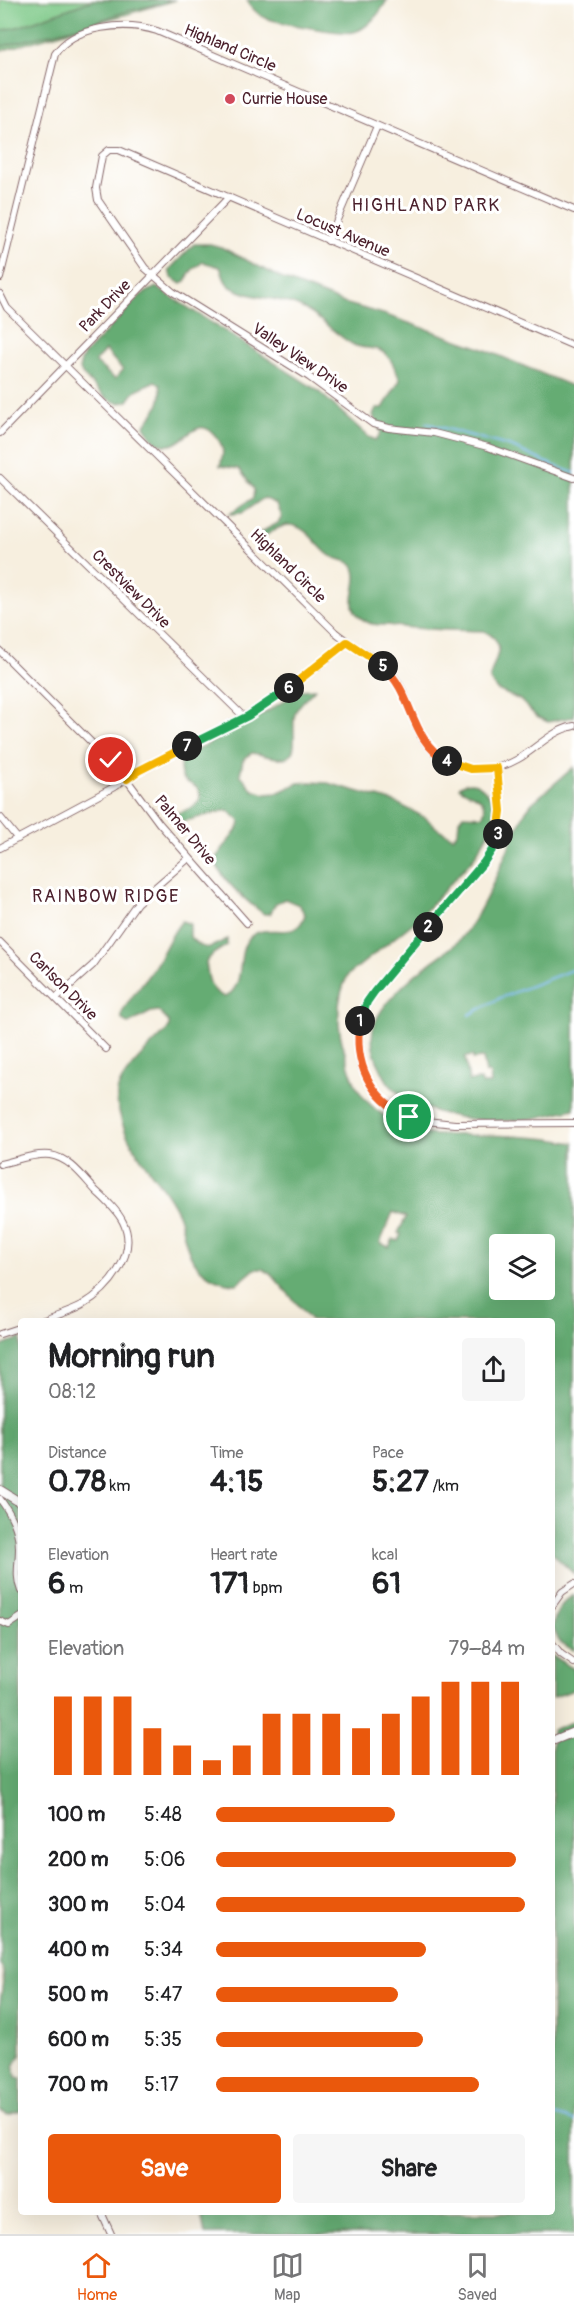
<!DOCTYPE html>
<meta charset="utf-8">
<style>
body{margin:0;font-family:Pangolin,sans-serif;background:#f6f6f6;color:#202124;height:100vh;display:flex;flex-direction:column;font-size:22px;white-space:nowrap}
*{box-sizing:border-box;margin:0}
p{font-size:20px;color:#757577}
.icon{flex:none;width:33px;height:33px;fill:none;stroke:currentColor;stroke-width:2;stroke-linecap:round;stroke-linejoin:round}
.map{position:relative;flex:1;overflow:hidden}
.details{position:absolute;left:18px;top:1318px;width:537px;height:897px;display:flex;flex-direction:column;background:#fff;border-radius:6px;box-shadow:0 6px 24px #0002}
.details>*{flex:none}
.buttons{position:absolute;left:489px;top:1234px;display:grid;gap:12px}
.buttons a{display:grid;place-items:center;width:66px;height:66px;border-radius:6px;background:#fff;box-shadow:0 6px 24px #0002;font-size:30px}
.pin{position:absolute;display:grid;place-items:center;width:51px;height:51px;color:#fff;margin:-26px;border:3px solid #fff;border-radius:50%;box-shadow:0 2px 6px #0007}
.km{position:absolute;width:30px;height:30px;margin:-15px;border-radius:50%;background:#222;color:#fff;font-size:16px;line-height:30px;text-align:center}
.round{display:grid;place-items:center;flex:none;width:63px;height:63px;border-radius:6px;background:#f6f6f6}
.head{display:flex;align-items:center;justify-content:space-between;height:102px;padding:0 30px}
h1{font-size:33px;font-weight:700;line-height:45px}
.metrics{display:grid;grid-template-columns:repeat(3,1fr);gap:9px;height:102px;padding:6px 30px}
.metrics div{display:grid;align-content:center}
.metrics b{font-size:30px;font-weight:700}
.metrics small{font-size:16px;font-weight:400}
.metrics p{font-size:16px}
.chart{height:168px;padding:12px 30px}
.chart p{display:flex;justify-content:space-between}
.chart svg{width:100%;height:108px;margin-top:6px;stroke:#ea580c;stroke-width:6}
.action{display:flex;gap:12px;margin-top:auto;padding:12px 30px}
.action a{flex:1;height:69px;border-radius:6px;background:#ea580c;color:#fff;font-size:24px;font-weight:700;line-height:69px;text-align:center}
.action a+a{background:#f6f6f6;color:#202124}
ul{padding:0 30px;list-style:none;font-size:20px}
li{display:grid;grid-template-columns:96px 72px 1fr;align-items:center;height:45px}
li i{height:15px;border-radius:8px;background:#ea580c}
.menu{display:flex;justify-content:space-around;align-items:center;height:84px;border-top:2px solid #e0e0e0;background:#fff;font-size:16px;color:#757577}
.menu a{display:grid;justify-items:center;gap:3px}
.menu .active{color:#ea580c}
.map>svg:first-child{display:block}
.green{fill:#7cc886;stroke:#637458;stroke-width:1.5}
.forest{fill:#65ac73;stroke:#58664f;stroke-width:1.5;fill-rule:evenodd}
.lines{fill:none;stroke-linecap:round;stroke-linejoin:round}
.stream{stroke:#74b5e9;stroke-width:2}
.minor-casing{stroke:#87686a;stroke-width:8}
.tertiary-casing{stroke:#87686a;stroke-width:10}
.minor{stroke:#fff;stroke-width:6}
.tertiary{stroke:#fff;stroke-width:8}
.split-1-casing{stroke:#fff;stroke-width:12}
.split-2-casing{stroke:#fff;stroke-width:12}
.split-3-casing{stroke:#fff;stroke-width:12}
.split-4-casing{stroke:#fff;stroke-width:12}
.split-5-casing{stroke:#fff;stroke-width:12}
.split-6-casing{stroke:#fff;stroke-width:12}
.split-7-casing{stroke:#fff;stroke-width:12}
.split-8-casing{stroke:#fff;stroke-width:12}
.split-1{stroke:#f0652b;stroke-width:8}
.split-2{stroke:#22a559;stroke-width:8}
.split-3{stroke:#22a559;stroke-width:8}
.split-4{stroke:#f5b400;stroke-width:8}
.split-5{stroke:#f0652b;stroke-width:8}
.split-6{stroke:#f5b400;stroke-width:8}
.split-7{stroke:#22a559;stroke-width:8}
.split-8{stroke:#f5b400;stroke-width:8}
.poi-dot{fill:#d1495b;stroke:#fff;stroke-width:2}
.labels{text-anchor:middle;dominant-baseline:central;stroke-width:6;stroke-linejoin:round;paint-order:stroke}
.street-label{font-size:16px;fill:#4a1f2b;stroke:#fff}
.poi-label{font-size:16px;fill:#4a1f2b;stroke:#fff;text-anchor:start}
.neighbourhood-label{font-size:18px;letter-spacing:1.5px;fill:#4a1f2b;stroke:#fff}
</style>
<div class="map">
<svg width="574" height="2234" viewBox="0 0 574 2234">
<rect width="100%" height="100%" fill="#fff"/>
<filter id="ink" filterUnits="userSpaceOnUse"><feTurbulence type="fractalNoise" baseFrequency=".0167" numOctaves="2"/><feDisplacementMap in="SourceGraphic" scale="12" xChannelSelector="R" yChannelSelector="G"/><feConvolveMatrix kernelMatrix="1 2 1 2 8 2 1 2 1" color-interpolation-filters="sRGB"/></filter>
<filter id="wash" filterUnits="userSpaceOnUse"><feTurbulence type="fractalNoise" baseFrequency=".008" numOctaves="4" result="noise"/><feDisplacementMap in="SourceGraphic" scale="24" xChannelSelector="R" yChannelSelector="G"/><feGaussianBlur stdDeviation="1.35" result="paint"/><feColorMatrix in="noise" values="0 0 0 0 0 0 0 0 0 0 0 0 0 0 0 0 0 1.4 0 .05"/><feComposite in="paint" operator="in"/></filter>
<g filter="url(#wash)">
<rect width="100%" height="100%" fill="#f7efdf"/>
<path class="green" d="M0,0H176L0,51Z"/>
<g class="forest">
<path d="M93,0H168V2L128,11L89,24L0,47V31L21,26Z"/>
<path d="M247,0H387C381,12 367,29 354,32C343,35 274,22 263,17C255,12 251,8 247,0Z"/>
<path d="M194,244H210L221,247L285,280L344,303L383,314L481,348L574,387V717L548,722L537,717L520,700L497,690L490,680C491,660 512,645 484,631C452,630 419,630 387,625C382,625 374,625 369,623C339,609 361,588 355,570C352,559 337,561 329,555C317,546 306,525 289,525C280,524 266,536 257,541L250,538L278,523L282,517L277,504L264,498L242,513L229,514L253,498L254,489L239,469L220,466C223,456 225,449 218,439C196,409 186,448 165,445C155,444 149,434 144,426C154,412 164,404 160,385L155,381L136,390L128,401C109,409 95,386 82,374C78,367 80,362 84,355L141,295L156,287L317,390L369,437L376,440L381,433L373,415L377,408H383L400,380C395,369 391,355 379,350C370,347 360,349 352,344C333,333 319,315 298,306C277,297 251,299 231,287C224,283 223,274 220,267L203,262L192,270L185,281L181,284L171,277L169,270ZM105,350L123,370L115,379L95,362Z"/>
<path d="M315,689C309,696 300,703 296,711C289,725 302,753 285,758C279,760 260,754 252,753L243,760L240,774L253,790L265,794L277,793L298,783L311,782L328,783L395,802L426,818L438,829L453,837L458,832L459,820L463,815L482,816L485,810C483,793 469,796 459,787C477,775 489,793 496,808L488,834L474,858L417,920L348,975C335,1000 337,1029 346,1056C350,1070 354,1086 364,1098C378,1114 401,1128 422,1133C436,1137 454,1134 468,1135C504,1135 539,1136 574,1143V1574L552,1553V1501L554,1494L552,1490V1322L312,1321L272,1275L263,1269H255L237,1284C223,1284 206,1277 197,1265C184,1250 185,1231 178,1214C162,1178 129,1155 120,1115C118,1108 116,1100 117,1092C120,1073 155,1043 169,1028V1022L158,1011L151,1012L128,1024L122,1019V1013C130,997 142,985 152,970C163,955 170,934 182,921L190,924V937C205,953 210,948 227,939V945L213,954L206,962C208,978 209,991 225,997C248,985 234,953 250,937C268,920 297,945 305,914L299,905L285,899L276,903L270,914H264C247,902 219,878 215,859L239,827L240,821L227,810L178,823L173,814C183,812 209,804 197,788C192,783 185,783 182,777C179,770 180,765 182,758L268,711L301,690ZM393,1212L406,1217L398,1233L401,1234L398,1241L393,1239L389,1247L380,1243ZM500,1245H544V1290H500Z"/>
<path d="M574,767V1109C559,1112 544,1117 529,1119C488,1124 422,1119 391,1086C386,1081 383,1073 380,1067C373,1054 369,1037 375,1023C382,1003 413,975 430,963C441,955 453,948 462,937C492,899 503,853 526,811L532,803ZM473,1056V1059L483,1058L486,1073H490L491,1084H482L481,1080L469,1081L465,1057Z"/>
<path d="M21,1338V2054L14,2065L16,2077L21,2078V2111L8,2115L0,2111V2005L4,1972L0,1965V1347Z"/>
<path d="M574,1595V1651L559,1641L553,1628C555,1613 561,1602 574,1595Z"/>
<path d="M552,1656L574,1669V1690L552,1698Z"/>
<path d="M574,1721V2234H205L201,2213L552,2212V1730Z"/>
</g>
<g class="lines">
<g class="stream">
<path d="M426,423L512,447L552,465L574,473"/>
<path d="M469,1015L500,998L574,969"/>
<path d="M552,2114L574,2121"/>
</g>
</g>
</g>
<g filter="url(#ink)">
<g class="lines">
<defs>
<g id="minor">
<path d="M328,241L377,126"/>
<path d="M0,278L55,54C74,25 126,21 157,31L574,210"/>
<path d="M0,294L7,308L335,632C354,648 378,657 394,676C407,692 409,712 418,730C432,761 466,775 498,767C528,761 544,732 574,726"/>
<path d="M574,346L119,150H109L102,156L96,188L98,200L145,268L173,292L309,377L373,424L389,428L434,433L488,447L574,478"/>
<path d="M0,433L229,197"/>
<path d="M0,478L244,717"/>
<path d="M0,651L122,773L159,823L247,923"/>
<path d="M497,768C500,802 505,832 484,862L378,986L367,1002L358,1033L361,1066L371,1086L386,1103L396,1110L416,1120L455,1124L574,1123"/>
<path d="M0,817L18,839"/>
<path d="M0,848L114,787L138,771L261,708L322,663L347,642"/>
<path d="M0,942L106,1049"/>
<path d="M56,998L93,965L137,903L189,858"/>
<path d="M0,1164C15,1161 34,1153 50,1155C70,1158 83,1177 96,1191C106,1200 117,1210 123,1222C139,1254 108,1290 82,1305C69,1312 53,1316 39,1322"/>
<path d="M0,1334L21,1327"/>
<path d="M0,1499C11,1514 19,1528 19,1548C19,1564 15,1576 21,1591"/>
<path d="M552,1606L562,1592L574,1584"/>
<path d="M0,1621L9,1625L21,1617"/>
<path d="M552,1643L561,1654L574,1663"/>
<path d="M101,2212L111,2234"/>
</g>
<g id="tertiary">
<path d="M0,1490L21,1503"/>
<path d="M552,1741L574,1732"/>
</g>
</defs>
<use href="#minor" class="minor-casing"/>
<use href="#tertiary" class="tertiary-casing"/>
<use href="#minor" class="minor"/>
<use href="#tertiary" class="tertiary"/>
</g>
</g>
<g class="lines" filter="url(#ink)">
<defs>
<path id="split-1" d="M360,1021C353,1063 370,1099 409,1117"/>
<path id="split-2" d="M360,1021L367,1002L374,992L428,927"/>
<path id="split-3" d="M428,927L484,862L492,850L498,834"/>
<path id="split-4" d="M447,761L471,769L497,768L501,811L498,834"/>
<path id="split-5" d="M383,666C415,695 408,738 447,761"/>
<path id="split-6" d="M289,688L347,642L383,666"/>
<path id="split-7" d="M187,746L248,716L289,688"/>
<path id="split-8" d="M111,760L127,779L138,771L187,746"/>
</defs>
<use href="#split-1" class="split-1-casing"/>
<use href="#split-2" class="split-2-casing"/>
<use href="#split-3" class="split-3-casing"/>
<use href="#split-4" class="split-4-casing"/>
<use href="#split-5" class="split-5-casing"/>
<use href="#split-6" class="split-6-casing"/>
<use href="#split-7" class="split-7-casing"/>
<use href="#split-8" class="split-8-casing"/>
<use href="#split-1" class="split-1"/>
<use href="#split-2" class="split-2"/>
<use href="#split-3" class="split-3"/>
<use href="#split-4" class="split-4"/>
<use href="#split-5" class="split-5"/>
<use href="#split-6" class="split-6"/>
<use href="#split-7" class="split-7"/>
<use href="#split-8" class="split-8"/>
</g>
<circle class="poi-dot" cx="230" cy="99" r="6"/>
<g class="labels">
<g class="street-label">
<text transform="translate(230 48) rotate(23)">Highland Circle</text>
<text transform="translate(343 233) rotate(23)">Locust Avenue</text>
<text transform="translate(105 306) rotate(-46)">Park Drive</text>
<text transform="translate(300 358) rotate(34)">Valley View Drive</text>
<text transform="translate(288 566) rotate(44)">Highland Circle</text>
<text transform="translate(131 589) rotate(45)">Crestview Drive</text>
<text transform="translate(185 830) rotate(50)">Palmer Drive</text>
<text transform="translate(63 986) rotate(45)">Carlson Drive</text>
</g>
<g class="poi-label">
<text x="242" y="99">Currie House</text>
</g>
<g class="neighbourhood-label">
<text x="426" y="205">HIGHLAND PARK</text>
<text x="106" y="896">RAINBOW RIDGE</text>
</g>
</g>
</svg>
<div class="buttons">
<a><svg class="icon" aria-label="layers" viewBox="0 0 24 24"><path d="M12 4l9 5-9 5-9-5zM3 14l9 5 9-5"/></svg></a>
</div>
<div class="pin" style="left:409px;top:1117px;background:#1e9e55"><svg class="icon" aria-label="arrive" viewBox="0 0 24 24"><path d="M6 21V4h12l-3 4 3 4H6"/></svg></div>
<div class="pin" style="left:111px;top:760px;background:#d93025"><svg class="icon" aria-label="check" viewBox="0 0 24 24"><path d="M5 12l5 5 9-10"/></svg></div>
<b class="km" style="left:360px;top:1021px">1</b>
<b class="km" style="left:428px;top:927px">2</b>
<b class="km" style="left:498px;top:834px">3</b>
<b class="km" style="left:447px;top:761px">4</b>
<b class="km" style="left:383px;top:666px">5</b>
<b class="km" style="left:289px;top:688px">6</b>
<b class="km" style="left:187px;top:746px">7</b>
<section class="details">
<div class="head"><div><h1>Morning run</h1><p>08:12</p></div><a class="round"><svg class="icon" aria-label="share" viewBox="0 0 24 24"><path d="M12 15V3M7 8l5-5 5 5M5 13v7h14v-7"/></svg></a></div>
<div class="metrics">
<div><p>Distance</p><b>0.78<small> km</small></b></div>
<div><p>Time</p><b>4:15</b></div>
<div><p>Pace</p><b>5:27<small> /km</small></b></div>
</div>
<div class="metrics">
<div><p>Elevation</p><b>6<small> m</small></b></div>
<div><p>Heart rate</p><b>171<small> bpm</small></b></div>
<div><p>kcal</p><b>61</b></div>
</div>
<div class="chart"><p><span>Elevation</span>79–84 m</p>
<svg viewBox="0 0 160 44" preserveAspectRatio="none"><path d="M5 44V12M15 44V12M25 44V12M35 44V25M45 44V32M55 44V38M65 44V32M75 44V19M85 44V19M95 44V19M105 44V25M115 44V19M125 44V12M135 44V6M145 44V6M155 44V6"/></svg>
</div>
<ul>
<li><b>100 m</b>5:48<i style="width:58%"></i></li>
<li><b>200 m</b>5:06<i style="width:97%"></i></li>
<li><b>300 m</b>5:04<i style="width:100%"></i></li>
<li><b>400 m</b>5:34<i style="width:68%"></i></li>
<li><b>500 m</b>5:47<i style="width:59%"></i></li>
<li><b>600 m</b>5:35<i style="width:67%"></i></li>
<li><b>700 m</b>5:17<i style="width:85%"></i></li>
</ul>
<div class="action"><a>Save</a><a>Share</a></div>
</section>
</div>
<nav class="menu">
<a class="active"><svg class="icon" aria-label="home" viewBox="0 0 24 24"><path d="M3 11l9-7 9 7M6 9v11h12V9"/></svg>Home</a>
<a><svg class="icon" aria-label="map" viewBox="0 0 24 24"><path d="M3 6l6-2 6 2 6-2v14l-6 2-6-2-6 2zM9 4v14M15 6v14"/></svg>Map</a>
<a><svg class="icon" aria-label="saved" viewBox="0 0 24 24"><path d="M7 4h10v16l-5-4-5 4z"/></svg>Saved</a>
</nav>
